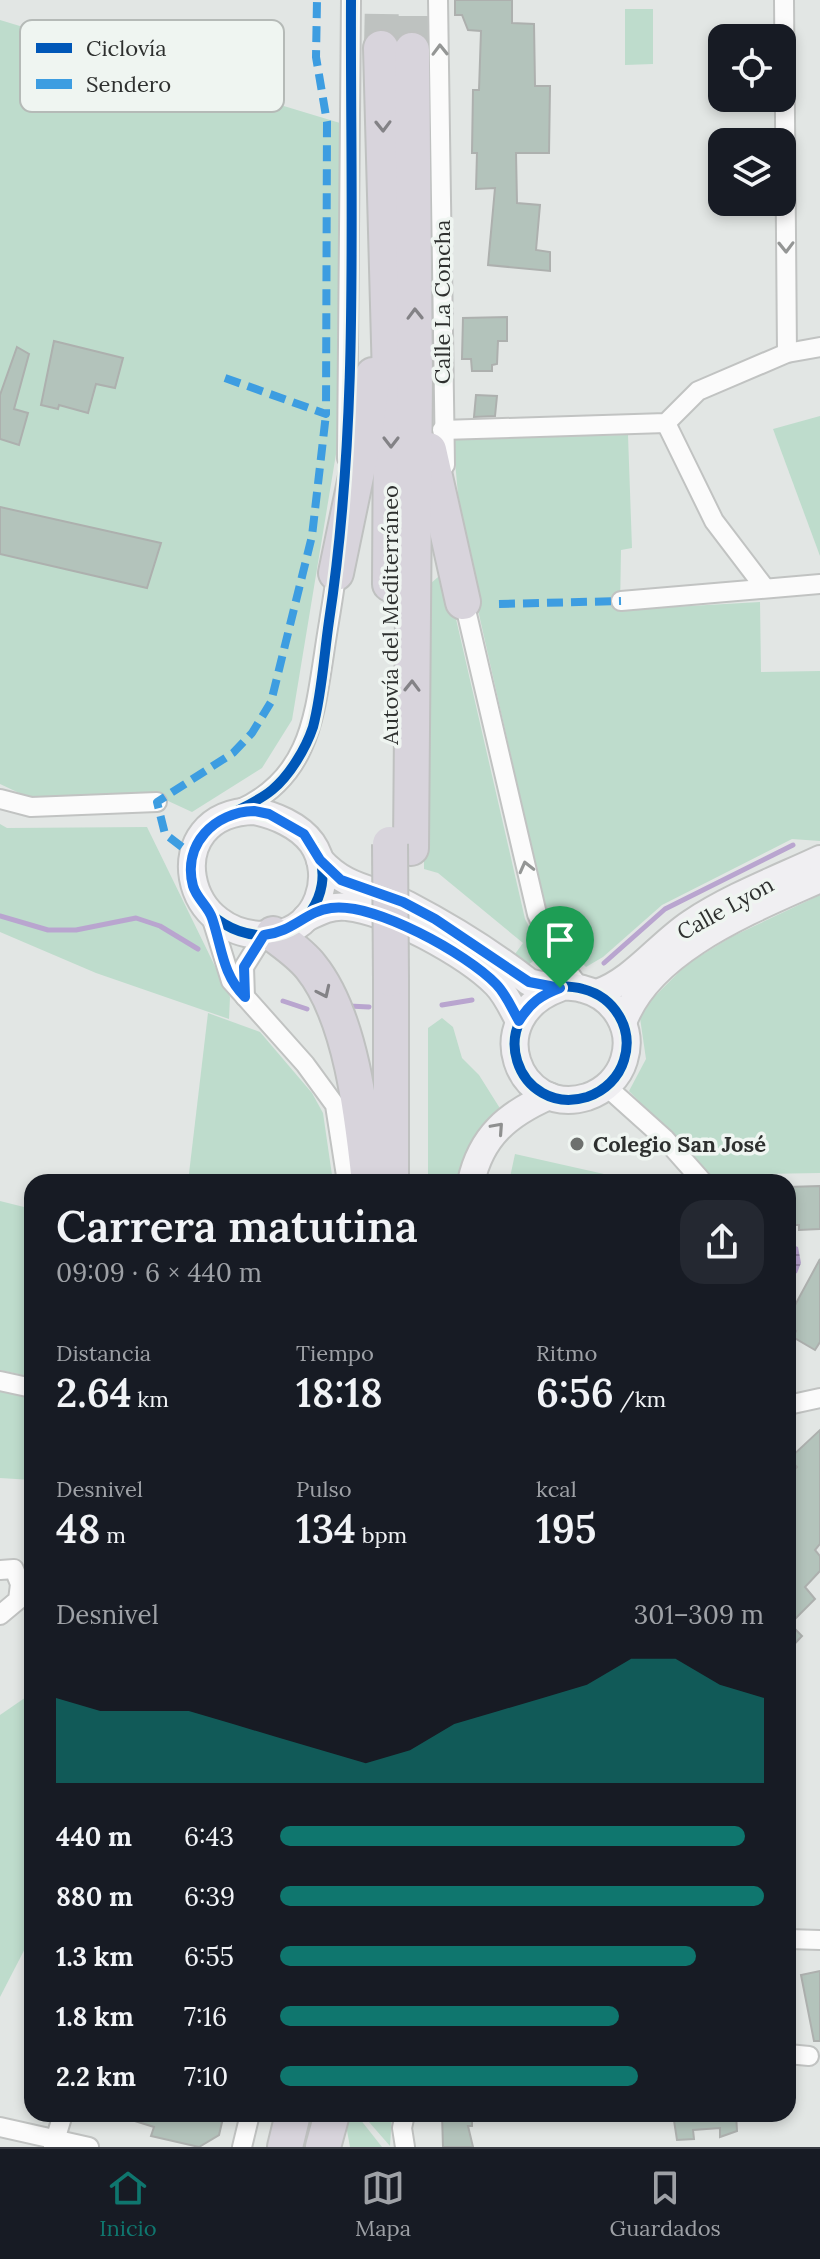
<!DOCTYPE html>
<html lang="es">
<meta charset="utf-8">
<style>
body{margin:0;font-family:Lora,serif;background:#242831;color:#f1f3f6;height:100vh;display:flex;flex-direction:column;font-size:30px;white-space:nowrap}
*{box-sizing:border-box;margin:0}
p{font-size:26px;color:#9ea1a6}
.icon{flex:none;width:44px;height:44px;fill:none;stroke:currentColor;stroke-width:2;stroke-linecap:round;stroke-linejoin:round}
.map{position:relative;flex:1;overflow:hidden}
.drawer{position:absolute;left:24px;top:1174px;width:772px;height:948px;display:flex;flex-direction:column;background:#171b24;border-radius:24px;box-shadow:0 4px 12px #0003}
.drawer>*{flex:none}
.fabs{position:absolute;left:708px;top:24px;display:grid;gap:16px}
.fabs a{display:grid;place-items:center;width:88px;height:88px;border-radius:16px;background:#171b24;box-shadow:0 4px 12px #0003;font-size:40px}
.pin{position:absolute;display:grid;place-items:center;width:68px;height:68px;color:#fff;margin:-82px -34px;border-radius:50% 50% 50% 0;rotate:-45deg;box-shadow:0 0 8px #0007}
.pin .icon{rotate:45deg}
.round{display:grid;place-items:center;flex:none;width:84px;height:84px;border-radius:24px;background:#242831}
.headline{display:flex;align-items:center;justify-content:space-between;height:136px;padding:0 32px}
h1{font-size:44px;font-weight:600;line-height:60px}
.metrics{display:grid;grid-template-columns:repeat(3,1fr);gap:12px;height:136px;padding:8px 32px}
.metrics div{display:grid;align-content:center}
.metrics b{font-size:40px;font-weight:600}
.metrics small{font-size:22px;font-weight:400}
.metrics p{font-size:22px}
.chart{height:224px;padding:16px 32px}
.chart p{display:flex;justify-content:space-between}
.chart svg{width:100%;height:144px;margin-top:8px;fill:#0f766e;opacity:.7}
ul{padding:0 32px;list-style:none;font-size:26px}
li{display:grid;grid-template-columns:128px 96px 1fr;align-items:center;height:60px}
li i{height:20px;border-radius:10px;background:#0f766e}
.tabs{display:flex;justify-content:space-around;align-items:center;height:112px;border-top:2px solid #363941;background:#171b24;font-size:22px;color:#9ea1a6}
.tabs a{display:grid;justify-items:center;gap:4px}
.tabs .active{color:#0f766e}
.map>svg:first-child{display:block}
.green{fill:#bedccc}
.water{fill:url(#water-rules)}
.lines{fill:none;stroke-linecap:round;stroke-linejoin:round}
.stream{stroke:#b9a5cf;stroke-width:5}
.building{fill:#b3c3bb;stroke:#adb0ae;stroke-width:2}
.highway-tunnel{stroke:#bec2c0;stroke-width:34;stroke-dasharray:34 17;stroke-linecap:butt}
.street-casing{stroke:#c1c3c2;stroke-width:22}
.secondary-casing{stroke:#c1c3c2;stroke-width:30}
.highway-casing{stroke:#bfc1c0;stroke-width:38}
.street{stroke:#fbfbfb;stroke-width:18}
.secondary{stroke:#f0eff2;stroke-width:26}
.highway{stroke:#d8d4dc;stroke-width:34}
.highway-bridge-casing{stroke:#bfc1c0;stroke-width:38;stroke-linecap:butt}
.highway-bridge{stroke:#d8d4dc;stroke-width:34}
.quiet{stroke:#3d9de1;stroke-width:8;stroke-dasharray:16 8;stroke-linecap:butt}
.cycleway-casing{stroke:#eff5f1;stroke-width:15}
.cycleway{stroke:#0057b8;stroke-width:10}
.oneway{stroke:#949695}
.oneway2{stroke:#838286}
.oneway3{stroke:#8f9090}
.route-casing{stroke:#fff;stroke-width:16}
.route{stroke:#1a73e8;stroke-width:10}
.poi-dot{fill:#6d706e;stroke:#eff5f1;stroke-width:3}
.labels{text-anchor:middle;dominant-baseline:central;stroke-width:7;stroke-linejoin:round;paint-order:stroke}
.street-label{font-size:22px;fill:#2e302f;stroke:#eff5f1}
.poi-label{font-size:22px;font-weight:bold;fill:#2e302f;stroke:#eff5f1;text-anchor:start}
.key{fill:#eff5f1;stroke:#b5bab7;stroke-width:2}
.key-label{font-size:22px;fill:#2e302f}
</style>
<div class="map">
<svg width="820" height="2147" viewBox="0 0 820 2147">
<defs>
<pattern id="water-rules" width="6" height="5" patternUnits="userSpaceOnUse" patternTransform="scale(2)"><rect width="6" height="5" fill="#b9a5cf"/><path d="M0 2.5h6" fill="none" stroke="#9787a8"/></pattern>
</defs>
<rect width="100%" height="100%" fill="#e2e6e4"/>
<g class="green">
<path d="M625,9H653V64L625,65Z"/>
<path d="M0,20L340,123L337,448L292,720L262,768L192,812L153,794L32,799L0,784Z"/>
<path d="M820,416V556L773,429Z"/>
<path d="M628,435L632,548L621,550L620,610L760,602L761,672L820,671V841L792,839L662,905L603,957L586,967L567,948L544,903L462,539L453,439Z"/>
<path d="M445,571L525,919L543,953L527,966L515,954L523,943L438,873L424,869V643L430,584Z"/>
<path d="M0,824L7,828L147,827L230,997L229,1019L96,973L0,932Z"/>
<path d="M820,895V1173L710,1175L629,1091L646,1059L640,1018L644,1007L687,964L731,937Z"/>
<path d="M208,1013L260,1032L312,1093L323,1113L333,1182H188Z"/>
<path d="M442,1018L453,1027L462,1058L479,1075L501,1110L476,1134L462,1182H428V1028Z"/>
<path d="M515,1154L604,1174V1179L618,1182H509Z"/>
<path d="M0,1201L32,1209V1377L0,1370Z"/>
<path d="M0,1386L32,1393V1480L0,1478Z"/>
<path d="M32,1693V1935L0,1997V1715Z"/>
<path d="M344,2114H356L382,2147H350Z"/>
<path d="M362,2114H392L390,2146Z"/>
</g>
<path class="water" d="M788,1243L798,1247L801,1263L797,1273L788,1277Z"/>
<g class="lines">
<g class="stream">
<path d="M0,916L48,930H76L136,918L160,926L198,949"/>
<path d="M604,963L665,909L793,845"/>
<path d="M283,1001L307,1009"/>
<path d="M442,1005L472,1000"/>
<path d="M349,1006L369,1007"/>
</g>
</g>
<g class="building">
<path d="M455,0H512V23L534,24L535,86H550L549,153H516L517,203L540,205L536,250L550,252V271L488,265L495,188L476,189L477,153H472L473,90H479L481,31L468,30L462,15H455Z"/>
<path d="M507,317V341H498L497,364L492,365V371H472L471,359H462L463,318Z"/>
<path d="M54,341L123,358L115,388L96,384L88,413L59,405L58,409L41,405Z"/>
<path d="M17,347L29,354L14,409L28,413L19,445L0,439V395Z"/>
<path d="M476,395L497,396L495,416L474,417Z"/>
<path d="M0,507L161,543L147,588L0,554Z"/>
<path d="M820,1186V1229L799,1230V1225H788V1187Z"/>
<path d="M820,1259V1342L815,1350L793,1337L796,1331L790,1328L794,1321L788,1318Z"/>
<path d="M820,1430V1544L815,1550L820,1556V1571L805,1587L815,1599L790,1624L802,1636L788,1651V1476L797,1467L789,1459Z"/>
<path d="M820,1971V2041H814L801,1975Z"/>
<path d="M122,2114H224L219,2135L199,2147L151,2136L154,2127L122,2117Z"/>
<path d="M442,2114H472V2126H468L473,2147H443Z"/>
<path d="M673,2114H736L737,2131L720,2137V2128L693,2130L694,2139L677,2140Z"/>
</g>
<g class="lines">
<g class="highway-tunnel">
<path d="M381,48L382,0"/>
<path d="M412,50V0"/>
</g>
<defs>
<g id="street">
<path d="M438,0L445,465"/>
<path d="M784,0L787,353"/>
<path d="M666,423L714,521L765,588"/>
<path d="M442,430L666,423L698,391L787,353L820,347"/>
<path d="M347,458L351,0"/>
<path d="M463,597L537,914L556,955L580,988"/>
<path d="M621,601L820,584"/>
<path d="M0,799L31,807L157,802"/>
<path d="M240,809C308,778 314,719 324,654C328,625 334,596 337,567"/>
<path d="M210,913L231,981L305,1064L335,1105L347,1182"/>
<path d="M245,997L244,967L264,935"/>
<path d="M607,1087L665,1139L703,1182"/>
<path d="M0,1381L32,1388"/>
<path d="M788,1405L820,1398"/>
<path d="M0,1570L14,1569L20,1584L18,1600L0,1615"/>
<path d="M788,1939L820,1940"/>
<path d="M788,2054L809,2056"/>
<path d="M405,2114L402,2128L405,2147"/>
<path d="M0,2127L89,2147"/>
<path d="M53,2147L63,2114"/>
<path d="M242,2147L250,2114"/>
</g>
<g id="secondary">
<path d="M254,811C274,815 299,825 312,843C335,876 317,929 275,934C181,946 157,813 254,811Z"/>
<path d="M320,860C348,891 374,887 408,905C450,927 492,953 529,982C548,989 566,984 583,989C614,997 634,1028 624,1060C619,1077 605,1091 587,1097C518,1118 479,1017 560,988"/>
<path d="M306,918C320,911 332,905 347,907C388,911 467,955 496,984C506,994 512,1008 519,1021"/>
<path d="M597,993C633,981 659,944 691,923C730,897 777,879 820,859"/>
<path d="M623,1023C649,949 754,909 820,879"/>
<path d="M471,1182C481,1136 508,1114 549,1096"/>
</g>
<g id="highway">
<path d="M381,48L391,415L390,584"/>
<path d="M429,450L463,602"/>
<path d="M336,573L364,438L373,375"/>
<path d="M411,848L415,378L412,50"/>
<path d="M273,934C286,944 301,954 311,967C352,1018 362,1118 369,1182"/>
<path d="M391,1182V979"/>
<path d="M285,2147L293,2114"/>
<path d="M323,2147L332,2114"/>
</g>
</defs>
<use href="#street" class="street-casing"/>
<use href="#secondary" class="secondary-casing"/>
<use href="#highway" class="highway-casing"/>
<use href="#street" class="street"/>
<use href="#secondary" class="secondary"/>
<use href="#highway" class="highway"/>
<defs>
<path id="highway-bridge" d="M390,844L391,979"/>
</defs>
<use href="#highway-bridge" class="highway-bridge-casing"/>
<use href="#highway-bridge" class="highway-bridge"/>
<g class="quiet">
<path d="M225,378L326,414L327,122L316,57L317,0"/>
<path d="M499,604L621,601"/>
<path d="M182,847L165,834L157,802L233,753L252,733L271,702L312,536L326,414"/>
</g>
<defs>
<g id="cycleway">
<path d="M234,812C260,811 283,817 304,834C335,860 325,912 290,929C249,950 188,915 191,867C194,818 242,815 272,790C290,775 306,748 313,727C322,693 324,655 329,621C360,419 350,204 351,0"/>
<path d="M320,860C348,891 374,887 408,905C450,927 492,953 529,982C548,989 566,984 583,989C614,997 634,1028 624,1060C619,1077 605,1091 587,1097C518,1118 479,1017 560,988"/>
</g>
</defs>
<use href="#cycleway" class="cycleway-casing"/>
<use href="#cycleway" class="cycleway"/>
</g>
<defs><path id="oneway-chevron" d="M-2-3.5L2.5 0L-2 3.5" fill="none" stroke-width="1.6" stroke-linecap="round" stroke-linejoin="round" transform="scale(2)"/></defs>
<g class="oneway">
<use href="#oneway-chevron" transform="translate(440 50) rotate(-91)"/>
<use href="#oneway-chevron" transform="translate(786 247) rotate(89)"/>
<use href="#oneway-chevron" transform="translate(526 867) rotate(-104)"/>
</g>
<g class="oneway2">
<use href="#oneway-chevron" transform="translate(383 126) rotate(89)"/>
<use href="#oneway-chevron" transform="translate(415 314) rotate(-91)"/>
<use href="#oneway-chevron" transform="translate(391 442) rotate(90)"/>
<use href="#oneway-chevron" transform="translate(412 686) rotate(-89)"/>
<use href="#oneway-chevron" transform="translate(324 992) rotate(65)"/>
</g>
<use class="oneway3" href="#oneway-chevron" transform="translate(498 1128) rotate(-48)"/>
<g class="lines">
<defs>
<path id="route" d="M254,811L269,814L304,834L320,860L341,880L403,902L435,919L529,982L560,988C541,995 530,1003 519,1021C512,1009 506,994 496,984C467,954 374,902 331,908C306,911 293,932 264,935L244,967L245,997C222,974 222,947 212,918C208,906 197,899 193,886C182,844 215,812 254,811Z"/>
</defs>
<use href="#route" class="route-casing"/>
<use href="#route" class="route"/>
</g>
<circle class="poi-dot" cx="577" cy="1144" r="8"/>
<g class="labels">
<g class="street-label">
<text transform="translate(442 302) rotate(-90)">Calle La Concha</text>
<text transform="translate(390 615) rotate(-90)">Autovía del Mediterráneo</text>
<text transform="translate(725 908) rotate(-29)">Calle Lyon</text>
</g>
<g class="poi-label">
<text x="593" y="1144">Colegio San José</text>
</g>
</g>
<rect x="20" y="20" width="264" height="92" rx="12" class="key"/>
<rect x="36" y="43" width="36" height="10" fill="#0057b8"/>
<rect x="36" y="79" width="36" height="10" fill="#3d9de1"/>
<g class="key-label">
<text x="86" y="56">Ciclovía</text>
<text x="86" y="92">Sendero</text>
</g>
</svg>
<div class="fabs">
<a><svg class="icon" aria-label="locate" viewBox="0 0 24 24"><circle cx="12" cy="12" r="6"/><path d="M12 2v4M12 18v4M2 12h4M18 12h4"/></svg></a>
<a><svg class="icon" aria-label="layers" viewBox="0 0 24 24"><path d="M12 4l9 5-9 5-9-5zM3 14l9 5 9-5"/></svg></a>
</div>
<div class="pin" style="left:560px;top:988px;background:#1e9e55"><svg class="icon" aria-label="arrive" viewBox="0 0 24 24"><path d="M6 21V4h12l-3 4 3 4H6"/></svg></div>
<section class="drawer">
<div class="headline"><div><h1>Carrera matutina</h1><p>09:09 · 6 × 440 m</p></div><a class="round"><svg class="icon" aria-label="share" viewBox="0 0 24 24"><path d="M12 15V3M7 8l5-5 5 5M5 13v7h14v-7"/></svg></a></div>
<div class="metrics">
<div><p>Distancia</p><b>2.64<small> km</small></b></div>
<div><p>Tiempo</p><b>18:18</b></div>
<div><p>Ritmo</p><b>6:56<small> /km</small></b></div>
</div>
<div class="metrics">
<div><p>Desnivel</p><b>48<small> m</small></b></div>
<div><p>Pulso</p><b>134<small> bpm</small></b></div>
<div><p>kcal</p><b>195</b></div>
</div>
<div class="chart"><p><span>Desnivel</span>301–309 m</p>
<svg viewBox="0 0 160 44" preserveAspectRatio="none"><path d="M0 44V18L10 22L20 22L30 22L40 26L50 30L60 34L70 38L80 34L90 26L100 22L110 18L120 14L130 6L140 6L150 14L160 18V44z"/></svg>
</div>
<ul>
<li><b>440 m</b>6:43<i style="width:96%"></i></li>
<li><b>880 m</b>6:39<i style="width:100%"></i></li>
<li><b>1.3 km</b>6:55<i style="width:86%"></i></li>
<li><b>1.8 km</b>7:16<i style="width:70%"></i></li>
<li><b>2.2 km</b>7:10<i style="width:74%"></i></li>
</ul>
</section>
</div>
<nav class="tabs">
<a class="active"><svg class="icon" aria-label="home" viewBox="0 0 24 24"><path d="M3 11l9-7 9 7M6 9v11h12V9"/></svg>Inicio</a>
<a><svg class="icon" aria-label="map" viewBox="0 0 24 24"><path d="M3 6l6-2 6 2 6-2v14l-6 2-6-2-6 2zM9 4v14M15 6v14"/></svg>Mapa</a>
<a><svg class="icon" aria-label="saved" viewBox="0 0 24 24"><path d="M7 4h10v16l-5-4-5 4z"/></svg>Guardados</a>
</nav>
